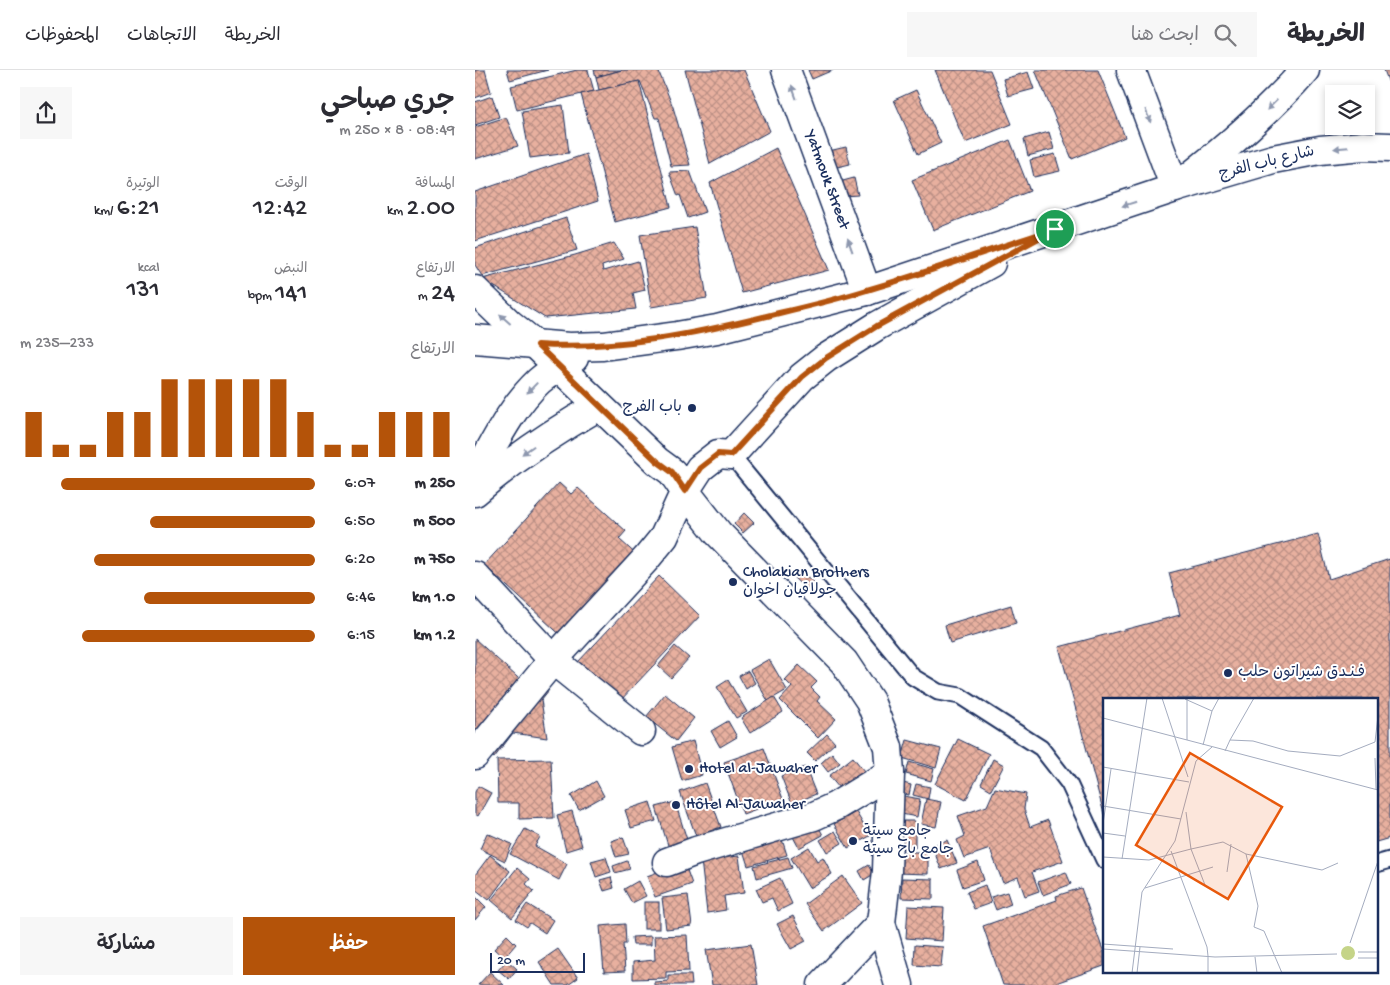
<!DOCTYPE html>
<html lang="ar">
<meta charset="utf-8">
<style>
body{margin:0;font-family:"Gochi Hand","Playpen Sans Arabic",sans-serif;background:#f7f7f7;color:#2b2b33;direction:rtl;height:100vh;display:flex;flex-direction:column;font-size:19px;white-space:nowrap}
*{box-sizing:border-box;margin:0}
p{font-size:16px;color:#7c7c81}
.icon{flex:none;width:28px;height:28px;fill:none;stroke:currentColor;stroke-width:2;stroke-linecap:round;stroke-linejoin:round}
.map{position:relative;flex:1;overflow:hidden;direction:ltr}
.drawer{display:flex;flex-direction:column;background:#fff;width:475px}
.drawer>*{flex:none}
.buttons{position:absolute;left:850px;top:15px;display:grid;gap:10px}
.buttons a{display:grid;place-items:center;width:50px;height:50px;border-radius:0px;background:#fff;box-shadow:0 2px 8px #0003;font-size:25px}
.scale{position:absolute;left:15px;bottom:12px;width:95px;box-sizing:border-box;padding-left:5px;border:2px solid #1b2f5e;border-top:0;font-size:14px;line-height:18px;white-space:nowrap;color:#1b2f5e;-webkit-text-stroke:4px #fff;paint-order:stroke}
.pin{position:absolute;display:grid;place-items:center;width:42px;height:42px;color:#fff;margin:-21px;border:2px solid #fff;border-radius:50%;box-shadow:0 1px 5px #0007}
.round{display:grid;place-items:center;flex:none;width:52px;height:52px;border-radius:0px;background:#f7f7f7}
.summary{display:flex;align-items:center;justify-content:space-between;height:85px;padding:0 20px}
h1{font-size:28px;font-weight:600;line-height:38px}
.stats{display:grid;grid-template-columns:repeat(3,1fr);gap:8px;height:85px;padding:5px 20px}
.stats div{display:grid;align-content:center}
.stats b{font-size:25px;font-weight:600}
.stats small{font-size:14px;font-weight:400}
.stats p{font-size:14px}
.chart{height:140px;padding:10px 20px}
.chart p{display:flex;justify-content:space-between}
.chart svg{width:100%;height:90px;margin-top:5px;stroke:#b45309;stroke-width:6}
.action{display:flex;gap:10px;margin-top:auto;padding:10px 20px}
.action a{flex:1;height:58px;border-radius:0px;background:#b45309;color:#fff;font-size:20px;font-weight:600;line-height:58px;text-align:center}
.action a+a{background:#f7f7f7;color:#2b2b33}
ul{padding:0 20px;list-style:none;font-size:16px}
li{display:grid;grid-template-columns:80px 60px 1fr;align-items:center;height:38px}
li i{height:12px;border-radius:6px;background:#b45309}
header{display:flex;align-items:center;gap:30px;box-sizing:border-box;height:70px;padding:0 25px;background:#fff;border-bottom:1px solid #e1e1e2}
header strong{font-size:24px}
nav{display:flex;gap:28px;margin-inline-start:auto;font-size:18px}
.search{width:350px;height:45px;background:#f7f7f7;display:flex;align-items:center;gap:12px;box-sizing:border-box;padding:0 18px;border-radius:0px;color:#7c7c81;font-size:19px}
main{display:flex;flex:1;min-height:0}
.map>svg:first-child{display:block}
.building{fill:url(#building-cross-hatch);stroke:#1b2f5e}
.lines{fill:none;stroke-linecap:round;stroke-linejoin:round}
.service-casing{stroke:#1b2f5e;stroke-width:19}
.minor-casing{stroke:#1b2f5e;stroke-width:31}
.secondary-casing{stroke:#1b2f5e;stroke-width:31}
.service{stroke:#fff;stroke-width:15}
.minor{stroke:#fff;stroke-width:28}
.secondary{stroke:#fff;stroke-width:28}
.oneway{fill:#8d97ae}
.route-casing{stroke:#fff;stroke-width:10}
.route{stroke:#b45309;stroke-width:6}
.poi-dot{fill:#1b2f5e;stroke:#fff;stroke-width:2}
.labels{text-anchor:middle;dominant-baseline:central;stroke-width:4;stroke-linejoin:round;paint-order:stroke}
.street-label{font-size:16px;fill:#1b2f5e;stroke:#fff}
.poi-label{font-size:16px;fill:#1b2f5e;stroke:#fff;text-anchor:start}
.inset-road{fill:none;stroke:#a4acbf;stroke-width:1}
.view{fill:#e8590c;fill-opacity:0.15;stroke:#e8590c;stroke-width:2.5}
.inset-edge{fill:none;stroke:#1b2f5e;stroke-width:2.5}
</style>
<header>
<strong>الخريطة</strong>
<div class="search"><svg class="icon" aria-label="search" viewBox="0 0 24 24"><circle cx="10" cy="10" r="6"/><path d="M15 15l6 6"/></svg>ابحث هنا</div>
<nav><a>الخريطة</a><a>الاتجاهات</a><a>المحفوظات</a></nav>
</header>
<main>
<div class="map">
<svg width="915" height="915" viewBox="0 0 915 915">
<defs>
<pattern id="building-cross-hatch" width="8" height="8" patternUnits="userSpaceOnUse" patternTransform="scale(1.25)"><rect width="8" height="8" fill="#e8b09f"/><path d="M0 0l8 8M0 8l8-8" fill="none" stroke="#bb9085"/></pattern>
</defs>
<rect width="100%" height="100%" fill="#fff"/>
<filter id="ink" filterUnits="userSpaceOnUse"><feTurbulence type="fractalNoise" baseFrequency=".02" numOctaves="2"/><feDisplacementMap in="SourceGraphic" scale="10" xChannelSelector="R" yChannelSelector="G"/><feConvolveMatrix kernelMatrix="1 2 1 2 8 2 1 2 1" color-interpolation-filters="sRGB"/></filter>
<g filter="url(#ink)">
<g class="building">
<path d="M0,0H10L16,22L0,28Z"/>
<path d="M32,0H73L35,10Z"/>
<path d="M102,0H113L119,21L42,40L36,16Z"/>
<path d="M119,0H147L121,7Z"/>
<path d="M147,0H183L198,37L215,95L196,96L184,48H180L165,11L124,20L121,7Z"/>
<path d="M210,0H269L295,61L235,94Z"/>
<path d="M333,0H358L337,9Z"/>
<path d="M460,0H515L537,54L490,73Z"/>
<path d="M560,0H623L650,67L597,89Z"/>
<path d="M909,0H915V16Z"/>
<path d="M553,2L559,19L533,26L528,9Z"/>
<path d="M164,11L196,137L140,152L106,24Z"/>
<path d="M441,20L466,73L443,84L419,30Z"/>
<path d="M17,26L24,47L0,55V32Z"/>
<path d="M88,35L94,83L55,88L47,41Z"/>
<path d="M31,47L43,76L0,89V57Z"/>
<path d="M574,62L579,79L553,86L549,69Z"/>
<path d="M535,70L555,121L458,160L437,110Z"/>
<path d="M371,77L375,94L350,100L345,83Z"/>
<path d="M301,78L354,200L267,223L235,113Z"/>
<path d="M111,84L123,131L0,171V122Z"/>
<path d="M580,84L585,101L559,107L555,90Z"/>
<path d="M215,101L230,142L213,148L205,125L203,126L194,102Z"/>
<path d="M379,108L383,125L369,126L364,112Z"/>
<path d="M91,148L102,180L7,206L0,195V178Z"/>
<path d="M220,157L232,228L176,237L165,165Z"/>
<path d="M139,173L149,189L127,196L128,201L163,191L170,220L158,223L161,239L70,248L7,209L100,185Z"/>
<path d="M84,413L96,424L103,418L151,461L144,469L165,488L91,570L9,495Z"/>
<path d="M269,443L279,453L268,463L259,454Z"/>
<path d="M843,464L854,509L915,489V768L901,772V629H629V744L584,577L705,545L694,503Z"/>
<path d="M326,501L339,513L332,520L319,508Z"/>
<path d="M184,506L225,546L144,632L103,592Z"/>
<path d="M536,535L541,553L475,573L470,555Z"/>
<path d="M0,569L52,616L0,674Z"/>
<path d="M200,576L214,588L196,608L183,596Z"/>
<path d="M294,589L312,620L293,631L275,600Z"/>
<path d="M324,595L342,612L336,618L345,627L342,631L361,649L343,668L305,630L317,617L310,610Z"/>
<path d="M273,601L280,613L271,619L264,606Z"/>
<path d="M253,610L272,642L261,648L242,617Z"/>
<path d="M65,612L74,620L66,630L72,668L38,663L19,688L9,680Z"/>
<path d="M190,624L219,648L201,671L171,647Z"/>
<path d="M299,627L308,642L275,663L266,648Z"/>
<path d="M253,651L262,667L245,677L236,661Z"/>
<path d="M352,664L360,673L340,691L332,683Z"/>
<path d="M483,669L514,684L491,730L460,714Z"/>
<path d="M432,670L466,679L461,698L427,688Z"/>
<path d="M218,671L227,705L207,711L197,677Z"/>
<path d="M289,678L308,729L268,744L249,692Z"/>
<path d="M357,683L365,693L353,702L346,693Z"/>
<path d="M378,687L389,701L365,719L354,706Z"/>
<path d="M76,689L79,748L44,749V733H23L22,690Z"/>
<path d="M518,689L529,695L516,720L506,714Z"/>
<path d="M434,692L459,699L456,711L431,704Z"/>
<path d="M330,697L341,724L317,734L306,706Z"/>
<path d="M121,711L129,726L104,740L96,726Z"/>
<path d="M230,713L246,757L221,766L205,722Z"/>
<path d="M428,713L436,715L434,725L426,723Z"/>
<path d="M441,714L455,717L453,729L438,725Z"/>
<path d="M3,716L16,723L3,746L0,744V722Z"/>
<path d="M520,718L551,724L549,739L555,757L573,750L588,791L557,802L564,821L550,826L543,807L528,813L515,779L489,788L482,770L490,766L483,746L512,736Z"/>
<path d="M424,725L445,729L442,747L421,743Z"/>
<path d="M451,729L466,732L461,757L446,754Z"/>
<path d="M175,732L181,751L156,758L150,740Z"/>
<path d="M200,732L215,779L196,785L181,737Z"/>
<path d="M97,741L107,776L91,781L82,745Z"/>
<path d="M381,742L395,766L373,778L359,754Z"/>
<path d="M340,750L348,765L324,778L316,763Z"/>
<path d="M421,751H440V778L421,779Z"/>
<path d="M50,759L65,767L60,776L92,794L84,810L35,784Z"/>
<path d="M360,761L367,773L352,782L345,770Z"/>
<path d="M12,763L37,774L30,791L5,779Z"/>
<path d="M305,763L312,785L273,796L266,774Z"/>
<path d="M148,767L154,784L141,787L136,771Z"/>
<path d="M472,770L482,793L466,799L457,776Z"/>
<path d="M334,777L342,791L348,787L357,804L334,818L316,788Z"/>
<path d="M422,782H453V804L421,803Z"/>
<path d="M15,785L35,801L14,830L0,819V805Z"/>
<path d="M264,786L269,823L249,826L251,840L232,843L226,790Z"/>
<path d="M131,787L136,802L121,807L116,791Z"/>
<path d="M313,787L317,798L282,808L279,796Z"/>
<path d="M152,791L155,799L140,803L138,796Z"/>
<path d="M209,792L217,814L180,827L172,806Z"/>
<path d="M503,792L509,810L488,817L482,800Z"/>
<path d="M394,795L399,804L389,810L384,801Z"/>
<path d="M42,798L55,809L51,814L59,821L37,848L16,830Z"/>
<path d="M591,802L596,814L568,825L563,812Z"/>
<path d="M368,806L387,833L349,861L330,834Z"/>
<path d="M136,807L139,818L129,821L125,810Z"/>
<path d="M305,808L317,834L303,841L297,828L287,832L281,819Z"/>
<path d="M427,808L458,809V829L426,828Z"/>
<path d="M163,811L171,826L157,833L149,819Z"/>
<path d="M510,815L516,833L499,839L492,822Z"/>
<path d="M606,818L629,883V896L575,915H528L508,856L582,830L581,826Z"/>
<path d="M532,822L536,834L521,840L516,827Z"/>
<path d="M213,825L217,856L191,859L187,828Z"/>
<path d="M0,826L11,837L0,850Z"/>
<rect x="169" y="832" width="15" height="27"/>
<path d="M52,834L78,850L70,863L55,853L52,857L41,850Z"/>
<path d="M433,836L469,838L467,871L431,868Z"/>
<path d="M318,846L331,871L316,879L302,854Z"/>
<path d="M150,854L151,874H148L150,901L129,902L125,856Z"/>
<path d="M32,865L41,874L29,888L19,879Z"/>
<path d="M212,865L214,901L191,902V908L158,909V892L180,890L179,866Z"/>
<path d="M176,866V875H158L157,867Z"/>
<path d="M276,874L283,915H237L231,880Z"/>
<path d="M440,875L468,877L466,897L439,895Z"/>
<path d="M83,879L103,908L93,915H79L64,892Z"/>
<path d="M32,890L42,899L34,909L23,900Z"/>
<path d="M15,902L29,915H3Z"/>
<path d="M193,905H216L217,915H179V912L193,911Z"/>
</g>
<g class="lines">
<defs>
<g id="service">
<path d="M256,385L438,607L463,622L485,626L566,678L594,714L629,790"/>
<path d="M901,794L915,790"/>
</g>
<g id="minor">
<path d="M311,0L392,221"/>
<path d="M656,0L700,118"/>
<path d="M0,506L78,590L166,661"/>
<path d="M0,685L78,590L171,489L189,467L210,421L243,463L369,592L395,631L413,677L415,703L412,801L406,853L347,915"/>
<path d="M192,792L221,781L339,746L361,736L415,703"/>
<path d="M406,853L424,915"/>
</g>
<g id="secondary">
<path d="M713,108C755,75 795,40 830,0"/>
<path d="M0,220L35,254L61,275L182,391L197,402L210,421L225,398L243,384L256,385L327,307L351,288L402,256L516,193"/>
<path d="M0,269L94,277L128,276L202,266L242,259L392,221L700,118L798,89L845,80L888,76L915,77"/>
<path d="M0,407C19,374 36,337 64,311C74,302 87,295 99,288"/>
<path d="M0,422C38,389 80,361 124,336"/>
</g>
</defs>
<use href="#service" class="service-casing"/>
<use href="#minor" class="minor-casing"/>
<use href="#secondary" class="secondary-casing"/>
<use href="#service" class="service"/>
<use href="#minor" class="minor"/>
<use href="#secondary" class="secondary"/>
</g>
<defs><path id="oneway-solid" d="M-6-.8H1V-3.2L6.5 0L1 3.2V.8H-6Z" transform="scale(1.25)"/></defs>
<g class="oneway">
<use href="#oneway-solid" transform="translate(319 22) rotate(-110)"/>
<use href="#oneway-solid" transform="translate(797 35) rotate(135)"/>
<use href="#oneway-solid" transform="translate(673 46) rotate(69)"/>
<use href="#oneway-solid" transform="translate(866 78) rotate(175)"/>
<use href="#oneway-solid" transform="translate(654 134) rotate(162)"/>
<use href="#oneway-solid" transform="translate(375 175) rotate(-110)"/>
<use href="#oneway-solid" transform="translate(30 249) rotate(-138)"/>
<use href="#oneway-solid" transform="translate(57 318) rotate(134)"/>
<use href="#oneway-solid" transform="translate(53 380) rotate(145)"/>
</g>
</g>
<g class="lines" filter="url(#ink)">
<defs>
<path id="route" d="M580,159L402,256L351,288L327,307L256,385L243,384L225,398L210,421L197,402L182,391L62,275C144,280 225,263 304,243C334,236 363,229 392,220C455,202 517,179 580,159Z"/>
</defs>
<use href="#route" class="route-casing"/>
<use href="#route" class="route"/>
</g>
<g class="poi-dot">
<circle cx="217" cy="338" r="5"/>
<circle cx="258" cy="512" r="5"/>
<circle cx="753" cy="603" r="5"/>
<circle cx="214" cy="699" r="5"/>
<circle cx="201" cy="735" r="5"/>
<circle cx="378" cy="771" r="5"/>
</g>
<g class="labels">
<g class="street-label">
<text transform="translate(792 94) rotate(-14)">شارع باب الفرج</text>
<text transform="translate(351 110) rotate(70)">Yatmouk Street</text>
</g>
<g class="poi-label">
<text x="207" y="338" text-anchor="end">باب الفرج</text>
<text x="268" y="503">Cholakian Brothers<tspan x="268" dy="18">جولاقيان اخوان</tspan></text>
<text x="763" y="603">فـنـدق شيراتون حلب</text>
<text x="224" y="699">Hotel al-Jawaher</text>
<text x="211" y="735">Hôtel Al-Jawaher</text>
<text x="388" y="762">جامع سيتة<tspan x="388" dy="18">جامع باح سيتة</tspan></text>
</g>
</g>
<g transform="translate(628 628)">
<rect width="275" height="275" fill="#fff"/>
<path d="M238 255a7 7 0 1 1 14 0a7 7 0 1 1-14 0Z" fill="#c5d488"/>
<path class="inset-road" d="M59,0L85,79M84,0V42M82,1L109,13M0,20L275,92M127,42L151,0M100,47L109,13L116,0M122,53L127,42L150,43L185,53L237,58L272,44L275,18M272,60L273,91M0,69L86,84M0,108L78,121M0,126L8,71M0,135L22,138M68,153L104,249L105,258M143,156L219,172L235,165M0,159L46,162L88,151L83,114M19,161L44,0M124,174L128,146M102,187L88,151L120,144L143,156L155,208L151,229L161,233L179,275M42,190L110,169M247,245L275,163M0,246L70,251M0,251L112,259L234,256M255,254H275M105,258V275M152,259L154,275M255,260H275M29,275L39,194L72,143L93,63L109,49M34,275L37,249"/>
<path class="view" d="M87,55L179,109L125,201L33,147Z"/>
<rect width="275" height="275" class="inset-edge"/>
</g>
</svg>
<div class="buttons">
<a><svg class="icon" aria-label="layers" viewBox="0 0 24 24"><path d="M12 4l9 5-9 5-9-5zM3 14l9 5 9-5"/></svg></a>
</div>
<div class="scale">20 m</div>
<div class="pin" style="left:580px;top:159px;background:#1e9e55"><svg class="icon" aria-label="arrive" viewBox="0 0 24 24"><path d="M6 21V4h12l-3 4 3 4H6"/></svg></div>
</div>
<section class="drawer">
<div class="summary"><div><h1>جري صباحي</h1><p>08:49 · 8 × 250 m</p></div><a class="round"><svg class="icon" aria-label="share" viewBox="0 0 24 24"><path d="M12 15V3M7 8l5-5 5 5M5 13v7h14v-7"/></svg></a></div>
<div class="stats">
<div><p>المسافة</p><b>2.00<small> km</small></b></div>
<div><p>الوقت</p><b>12:42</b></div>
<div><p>الوتيرة</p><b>6:21<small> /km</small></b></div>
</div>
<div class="stats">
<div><p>الارتفاع</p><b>24<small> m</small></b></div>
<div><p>النبض</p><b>141<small> bpm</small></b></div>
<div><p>kcal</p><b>131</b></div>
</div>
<div class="chart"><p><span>الارتفاع</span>233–235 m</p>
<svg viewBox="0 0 160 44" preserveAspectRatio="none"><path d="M5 44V22M15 44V38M25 44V38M35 44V22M45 44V22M55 44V6M65 44V6M75 44V6M85 44V6M95 44V6M105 44V22M115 44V38M125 44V38M135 44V22M145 44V22M155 44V22"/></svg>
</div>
<ul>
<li><b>250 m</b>6:07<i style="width:86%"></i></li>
<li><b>500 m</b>6:50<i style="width:56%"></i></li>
<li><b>750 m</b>6:20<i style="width:75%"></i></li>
<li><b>1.0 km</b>6:46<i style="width:58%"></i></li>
<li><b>1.2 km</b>6:15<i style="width:79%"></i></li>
</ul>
<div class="action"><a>حفظ</a><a>مشاركة</a></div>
</section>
</main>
